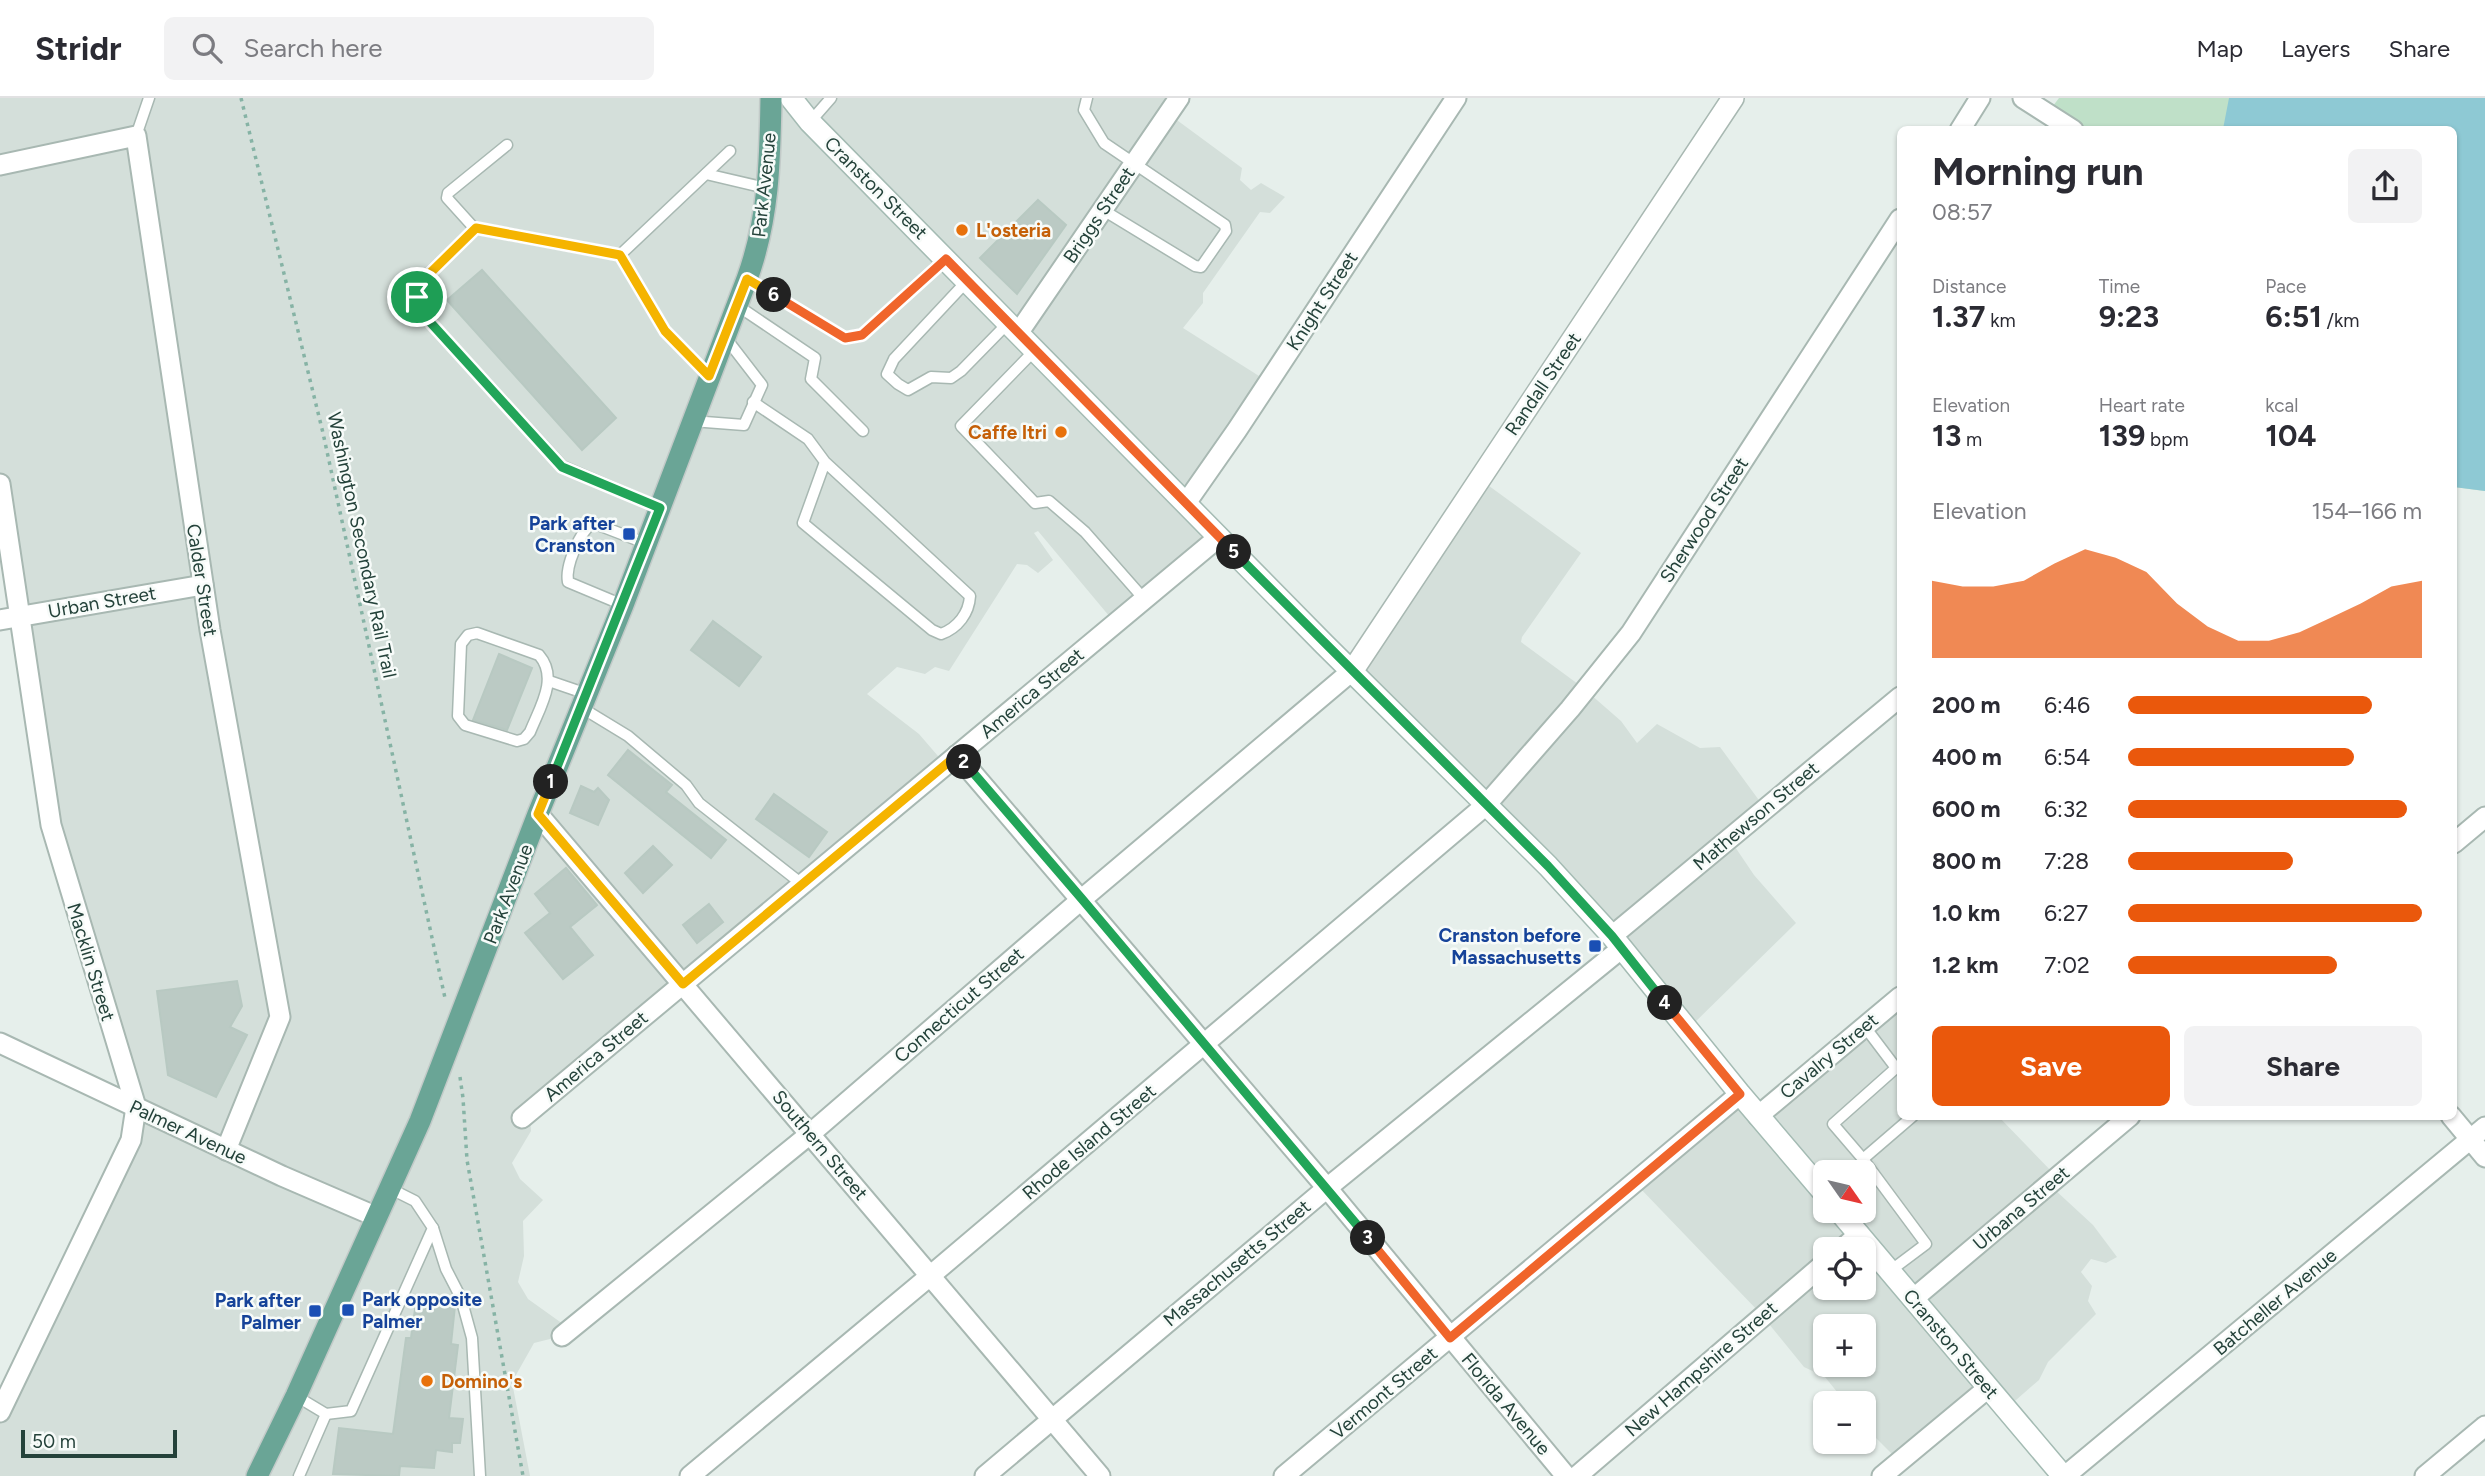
<!DOCTYPE html>
<meta charset="utf-8">
<style>
body{margin:0;font-family:Figtree,sans-serif;background:#f2f2f3;color:#2b2b33;height:100vh;display:flex;flex-direction:column;font-size:26px;white-space:nowrap}
*{box-sizing:border-box;margin:0}
p{font-size:23px;color:#7c7c81}
.icon{flex:none;width:38px;height:38px;fill:none;stroke:currentColor;stroke-width:2;stroke-linecap:round;stroke-linejoin:round}
.map{position:relative;flex:1;overflow:hidden}
.drawer{position:absolute;left:1897px;top:28px;width:560px;height:994px;display:flex;flex-direction:column;background:#fff;border-radius:10px;box-shadow:0 2px 5px #0004}
.drawer>*{flex:none}
.needle{width:46px;rotate:124deg}
.buttons{position:absolute;left:1813px;top:1062px;display:grid;gap:14px}
.buttons a{display:grid;place-items:center;width:63px;height:63px;border-radius:10px;background:#fff;box-shadow:0 2px 5px #0004;font-size:35px}
.scale{position:absolute;left:21px;bottom:18px;width:156px;box-sizing:border-box;padding-left:7px;border:4px solid #24423a;border-top:0;font-size:19px;line-height:24px;white-space:nowrap;color:#24423a;-webkit-text-stroke:5px #f7fbf9;paint-order:stroke}
.pin{position:absolute;display:grid;place-items:center;width:60px;height:60px;color:#fff;margin:-30px;border:4px solid #fff;border-radius:50%;box-shadow:0 2px 7px #0007}
.km{position:absolute;width:35px;height:35px;margin:-18px;border-radius:50%;background:#222;color:#fff;font-size:19px;line-height:35px;text-align:center}
.round{display:grid;place-items:center;flex:none;width:74px;height:74px;border-radius:10px;background:#f2f2f3}
.headline{display:flex;align-items:center;justify-content:space-between;height:119px;padding:0 35px}
h1{font-size:38px;font-weight:700;line-height:52px}
.figures{display:grid;grid-template-columns:repeat(3,1fr);gap:10px;height:119px;padding:7px 35px}
.figures div{display:grid;align-content:center}
.figures b{font-size:30px;font-weight:700}
.figures small{font-size:19px;font-weight:400}
.figures p{font-size:19px}
.chart{height:196px;padding:14px 35px}
.chart p{display:flex;justify-content:space-between}
.chart svg{width:100%;height:126px;margin-top:7px;fill:#ea580c;opacity:.7}
.cta{display:flex;gap:14px;margin-top:auto;padding:14px 35px}
.cta a{flex:1;height:80px;border-radius:10px;background:#ea580c;color:#fff;font-size:28px;font-weight:700;line-height:80px;text-align:center}
.cta a+a{background:#f2f2f3;color:#2b2b33}
ul{padding:0 35px;list-style:none;font-size:23px}
li{display:grid;grid-template-columns:112px 84px 1fr;align-items:center;height:52px}
li i{height:18px;border-radius:9px;background:#ea580c}
header{display:flex;align-items:center;gap:42px;box-sizing:border-box;height:98px;padding:0 35px;background:#fff;border-bottom:2px solid #e1e1e2}
header strong{font-size:33px}
nav{display:flex;gap:38px;margin-inline-start:auto;font-size:24px}
.search{width:490px;height:63px;background:#f2f2f3;display:flex;align-items:center;gap:18px;box-sizing:border-box;padding:0 24px;border-radius:10px;color:#7c7c81;font-size:26px}
.map>svg:first-child{display:block}
.built{fill:#d4dfda;fill-rule:evenodd}
.green{fill:#bfe0c8}
.water{fill:#8ec9d4}
.building{fill:#bbcac4;stroke:#b8c9c2;stroke-width:2}
.lines{fill:none;stroke-linecap:round;stroke-linejoin:round}
.service-casing{stroke:#a8b8b2;stroke-width:13}
.minor-casing{stroke:#a8b8b2;stroke-width:23}
.tertiary-casing{stroke:#a8b8b2;stroke-width:24}
.secondary-casing{stroke:#a4bbb3;stroke-width:24}
.primary-casing{stroke:#c2cac8;stroke-width:24}
.path{stroke:#86b3a5;stroke-width:3.5;stroke-dasharray:3.5 5;stroke-linecap:butt}
.service{stroke:#fff;stroke-width:10}
.minor{stroke:#fff;stroke-width:19}
.tertiary{stroke:#fff;stroke-width:21}
.secondary{stroke:#fff;stroke-width:21}
.primary{stroke:#6aa596;stroke-width:21}
.split-1-casing{stroke:#fff;stroke-width:14}
.split-2-casing{stroke:#fff;stroke-width:14}
.split-3-casing{stroke:#fff;stroke-width:14}
.split-4-casing{stroke:#fff;stroke-width:14}
.split-5-casing{stroke:#fff;stroke-width:14}
.split-6-casing{stroke:#fff;stroke-width:14}
.split-7-casing{stroke:#fff;stroke-width:14}
.split-1{stroke:#22a559;stroke-width:9}
.split-2{stroke:#f5b400;stroke-width:9}
.split-3{stroke:#22a559;stroke-width:9}
.split-4{stroke:#f0652b;stroke-width:9}
.split-5{stroke:#22a559;stroke-width:9}
.split-6{stroke:#f0652b;stroke-width:9}
.split-7{stroke:#f5b400;stroke-width:9}
.food-dot{fill:#e8710a;stroke:#f7fbf9;stroke-width:2.5}
.transit-dot{fill:#1a4fb4;stroke:#f7fbf9;stroke-width:2.5}
.labels{text-anchor:middle;dominant-baseline:central;stroke-width:5;stroke-linejoin:round;paint-order:stroke}
.street-label{font-size:19px;fill:#24423a;stroke:#f7fbf9}
.food-label{font-size:19px;font-weight:bold;fill:#c56008;stroke:#f7fbf9;text-anchor:start}
.transit-label{font-size:19px;font-weight:bold;fill:#164399;stroke:#f7fbf9;text-anchor:end}
</style>
<header>
<strong>Stridr</strong>
<div class="search"><svg class="icon" aria-label="search" viewBox="0 0 24 24"><circle cx="10" cy="10" r="6"/><path d="M15 15l6 6"/></svg>Search here</div>
<nav><a>Map</a><a>Layers</a><a>Share</a></nav>
</header>
<div class="map">
<svg width="2485" height="1378" viewBox="0 0 2485 1378">
<rect width="100%" height="100%" fill="#e6efeb"/>
<g class="built">
<path d="M0,0H1180L1170,17L1242,70L1240,82L1251,92L1261,85L1285,99L1270,115L1260,114L1203,195V205L1183,230L1267,283L1191,403L1217,438L1115,525L1038,433L1034,435L1053,462L1038,475L1027,467L1017,466L949,573L935,569L925,576L897,569L867,596L919,636L944,665L530,1016L531,1033L512,1065L520,1081L543,1102L523,1123L524,1158L518,1184L528,1201L570,1231L566,1237L534,1245L512,1284L530,1378H0V1321L138,1015L54,736L0,386Z"/>
<path d="M1485,385L1581,455L1522,539L1521,544L1582,589L1621,623L1637,645L1657,626L1700,650L1720,649L1761,705L1727,737L1754,777L1796,825L1687,932L1360,579Z"/>
<path d="M1897,909L1900,914V1018L1999,1019L2056,1078L2054,1091L2093,1127L2117,1159L2106,1165L2091,1161L2081,1174L2092,1188L2088,1203L2096,1216L2048,1264L2039,1282L2008,1309L1987,1294L1898,1362L1864,1328V1306L1846,1305L1825,1279L1804,1269L1760,1215L1638,1088L1737,1000L1758,1016ZM1825,1074H1864V1113H1825ZM1825,1152H1864V1190H1825ZM1825,1228H1864V1267H1825Z"/>
</g>
<path class="green" d="M2059,0H2485V393L2454,389V32H2068L2047,16Z"/>
<path class="water" d="M2229,0H2485V393L2454,389V32L2223,31Z"/>
<g class="building">
<path d="M1038,102L1066,127L1017,196L980,160Z"/>
<path d="M482,172L616,320L582,352L447,202Z"/>
<path d="M713,523L761,559L739,588L691,552Z"/>
<path d="M499,556L532,570L507,632L473,622Z"/>
<path d="M628,652L672,687L666,694L726,742L711,760L608,677Z"/>
<path d="M581,688L594,694L598,690L609,702L598,727L570,715Z"/>
<path d="M774,696L827,734L809,759L756,721Z"/>
<path d="M653,748L672,767L643,795L625,775Z"/>
<path d="M566,770L597,807L570,829L593,857L563,881L525,835L550,815L535,796Z"/>
<path d="M709,806L723,824L697,845L683,827Z"/>
<path d="M237,883L242,908L230,929L247,937L216,999L168,977L157,893Z"/>
<path d="M416,1204L455,1208L451,1246L458,1247L449,1320L463,1321L460,1345H452V1354L436,1352L434,1370L400,1368L399,1378L333,1376L339,1330L393,1336L406,1240H411Z"/>
</g>
<g class="lines">
<defs>
<g id="service">
<path d="M1087,0L1084,12L1104,45L1225,127L1226,133L1201,169L1195,168L1103,112"/>
<path d="M810,24L831,0"/>
<path d="M136,38L149,0"/>
<path d="M706,76L766,90"/>
<path d="M475,131L447,100L448,95L507,47"/>
<path d="M620,157L730,53"/>
<path d="M747,181L845,240L862,237L945,161"/>
<path d="M967,183L894,261L887,276L898,286L908,292L931,279L951,280L961,273L1008,225"/>
<path d="M738,208L815,260L811,281L863,333"/>
<path d="M1035,252L961,328L1035,405L1049,403L1085,434L1144,501"/>
<path d="M753,304L808,341L825,364L970,498C969,515 958,530 941,536L932,532L803,425L825,364"/>
<path d="M692,323L744,327L762,287L725,239"/>
<path d="M660,410L562,368L420,213L417,199L420,184L476,130L620,157L665,233L709,278"/>
<path d="M623,507L568,484C565,468 580,433 593,425L645,445"/>
<path d="M477,535L539,557C559,580 540,609 530,634L524,641L517,643L465,627L458,618L461,546L468,537Z"/>
<path d="M549,583L587,596"/>
<path d="M582,610L628,638L686,687L699,705L802,786"/>
<path d="M1865,929L1896,970L1833,1026L1863,1061L1926,1146L1890,1173"/>
<path d="M1863,1061L1913,1018"/>
<path d="M433,1130L446,1171L461,1200L472,1240L480,1378"/>
<path d="M296,1298L326,1316L299,1378"/>
<path d="M326,1316L351,1313L433,1130L415,1103L391,1091"/>
</g>
<g id="minor">
<path d="M2023,0L2073,32"/>
<path d="M1960,32L1980,0"/>
<path d="M0,67L136,38L210,532L280,919L226,1052"/>
<path d="M1019,234L1179,0"/>
<path d="M0,386L51,727L136,1009L131,1042L0,1314"/>
<path d="M1186,405L1237,332L1456,0"/>
<path d="M0,522L203,487"/>
<path d="M957,657L1327,1090L1566,1378"/>
<path d="M538,716L1100,1378"/>
<path d="M2454,745L2485,719"/>
<path d="M1612,838L1900,599"/>
<path d="M0,945L282,1078L377,1119"/>
<path d="M1758,1018L1900,899"/>
<path d="M2451,1018L2485,1059"/>
<path d="M522,1020L1219,439"/>
<path d="M1841,1152L1859,1136"/>
<path d="M1913,1201L2130,1018"/>
<path d="M562,1238L810,1036L1082,801L1353,572"/>
<path d="M690,1378L930,1178L1486,707L1570,611L1631,535L1900,121"/>
<path d="M985,1378L1327,1090L1622,850"/>
<path d="M1284,1378L1740,996"/>
<path d="M1577,1378L1825,1165"/>
<path d="M1882,1378L1988,1290"/>
<path d="M2065,1378L2485,1029"/>
<path d="M2425,1378L2485,1328"/>
</g>
<path id="tertiary" d="M1353,572L1733,0"/>
<g id="secondary">
<path d="M791,0L810,24L1324,546L1548,768L1612,838L1740,996L1825,1096"/>
<path d="M1839,1113L2063,1378"/>
</g>
<path id="primary" d="M257,1378L296,1298L420,1023L538,716L623,507L747,181C769,120 770,64 771,0"/>
</defs>
<use href="#service" class="service-casing"/>
<use href="#minor" class="minor-casing"/>
<use href="#tertiary" class="tertiary-casing"/>
<use href="#secondary" class="secondary-casing"/>
<use href="#primary" class="primary-casing"/>
<g class="path">
<path d="M241,0L323,335L445,900"/>
<path d="M460,979L463,1000L467,1062L523,1378"/>
</g>
<use href="#service" class="service"/>
<use href="#minor" class="minor"/>
<use href="#tertiary" class="tertiary"/>
<use href="#secondary" class="secondary"/>
<use href="#primary" class="primary"/>
</g>
<g class="lines">
<defs>
<path id="split-1" d="M417,199L420,213L562,369L660,410L551,684"/>
<path id="split-2" d="M551,684L538,716L683,886L957,657L964,664"/>
<path id="split-3" d="M964,664L1082,801L1368,1140"/>
<path id="split-4" d="M1368,1140L1450,1240L1740,996L1665,905"/>
<path id="split-5" d="M1234,454L1548,768L1612,838L1665,905"/>
<path id="split-6" d="M774,197L845,240L862,237L946,161L1234,454"/>
<path id="split-7" d="M417,199L421,184L476,130L620,157L665,233L709,278L747,181L774,197"/>
</defs>
<use href="#split-1" class="split-1-casing"/>
<use href="#split-2" class="split-2-casing"/>
<use href="#split-3" class="split-3-casing"/>
<use href="#split-4" class="split-4-casing"/>
<use href="#split-5" class="split-5-casing"/>
<use href="#split-6" class="split-6-casing"/>
<use href="#split-7" class="split-7-casing"/>
<use href="#split-1" class="split-1"/>
<use href="#split-2" class="split-2"/>
<use href="#split-3" class="split-3"/>
<use href="#split-4" class="split-4"/>
<use href="#split-5" class="split-5"/>
<use href="#split-6" class="split-6"/>
<use href="#split-7" class="split-7"/>
</g>
<g class="food-dot">
<circle cx="962" cy="132" r="7"/>
<circle cx="1061" cy="334" r="7"/>
<circle cx="427" cy="1283" r="7"/>
</g>
<g class="transit-dot">
<rect x="622" y="429" width="14" height="14" rx="3.5"/>
<rect x="1588" y="841" width="14" height="14" rx="3.5"/>
<rect x="341" y="1205" width="14" height="14" rx="3.5"/>
<rect x="308" y="1206" width="14" height="14" rx="3.5"/>
</g>
<g class="labels">
<g class="street-label">
<text transform="translate(764 87) rotate(-84)">Park Avenue</text>
<text transform="translate(876 90) rotate(45)">Cranston Street</text>
<text transform="translate(1099 117) rotate(-56)">Briggs Street</text>
<text transform="translate(1322 203) rotate(-57)">Knight Street</text>
<text transform="translate(1543 286) rotate(-56)">Randall Street</text>
<text transform="translate(1704 422) rotate(-57)">Sherwood Street</text>
<text transform="translate(362 447) rotate(78)">Washington Secondary Rail Trail</text>
<text transform="translate(202 482) rotate(81)">Calder Street</text>
<text transform="translate(102 504) rotate(-10)">Urban Street</text>
<text transform="translate(1032 595) rotate(-40)">America Street</text>
<text transform="translate(1756 718) rotate(-40)">Mathewson Street</text>
<text transform="translate(508 796) rotate(-69)">Park Avenue</text>
<text transform="translate(91 864) rotate(73)">Macklin Street</text>
<text transform="translate(959 907) rotate(-41)">Connecticut Street</text>
<text transform="translate(596 958) rotate(-40)">America Street</text>
<text transform="translate(1829 958) rotate(-40)">Cavalry Street</text>
<text transform="translate(188 1034) rotate(25)">Palmer Avenue</text>
<text transform="translate(1089 1044) rotate(-40)">Rhode Island Street</text>
<text transform="translate(820 1047) rotate(50)">Southern Street</text>
<text transform="translate(2021 1110) rotate(-40)">Urbana Street</text>
<text transform="translate(1237 1165) rotate(-40)">Massachusetts Street</text>
<text transform="translate(2275 1204) rotate(-40)">Batcheller Avenue</text>
<text transform="translate(1951 1246) rotate(50)">Cranston Street</text>
<text transform="translate(1701 1271) rotate(-41)">New Hampshire Street</text>
<text transform="translate(1384 1295) rotate(-40)">Vermont Street</text>
<text transform="translate(1506 1306) rotate(50)">Florida Avenue</text>
</g>
<g class="food-label">
<text x="976" y="132">L'osteria</text>
<text x="1047" y="334" text-anchor="end">Caffe Itri</text>
<text x="441" y="1283">Domino's</text>
</g>
<g class="transit-label">
<text x="615" y="425">Park after<tspan x="615" dy="22">Cranston</tspan></text>
<text x="1581" y="837">Cranston before<tspan x="1581" dy="22">Massachusetts</tspan></text>
<text x="362" y="1201" text-anchor="start">Park opposite<tspan x="362" dy="22">Palmer</tspan></text>
<text x="301" y="1202">Park after<tspan x="301" dy="22">Palmer</tspan></text>
</g>
</g>
</svg>
<div class="buttons">
<a><svg class="needle" viewBox="-14 -14 28 28"><path d="M0-13l5 13h-10z" fill="#e53935"/><path d="M0 13l5-13h-10z" fill="#7c7c81"/></svg></a>
<a><svg class="icon" aria-label="locate" viewBox="0 0 24 24"><circle cx="12" cy="12" r="6"/><path d="M12 2v4M12 18v4M2 12h4M18 12h4"/></svg></a>
<a>+</a>
<a>−</a>
</div>
<div class="scale">50 m</div>
<div class="pin" style="left:417px;top:199px;background:#1e9e55"><svg class="icon" aria-label="arrive" viewBox="0 0 24 24"><path d="M6 21V4h12l-3 4 3 4H6"/></svg></div>
<b class="km" style="left:551px;top:684px">1</b>
<b class="km" style="left:964px;top:664px">2</b>
<b class="km" style="left:1368px;top:1140px">3</b>
<b class="km" style="left:1665px;top:905px">4</b>
<b class="km" style="left:1234px;top:454px">5</b>
<b class="km" style="left:774px;top:197px">6</b>
<section class="drawer">
<div class="headline"><div><h1>Morning run</h1><p>08:57</p></div><a class="round"><svg class="icon" aria-label="share" viewBox="0 0 24 24"><path d="M12 15V3M7 8l5-5 5 5M5 13v7h14v-7"/></svg></a></div>
<div class="figures">
<div><p>Distance</p><b>1.37<small> km</small></b></div>
<div><p>Time</p><b>9:23</b></div>
<div><p>Pace</p><b>6:51<small> /km</small></b></div>
</div>
<div class="figures">
<div><p>Elevation</p><b>13<small> m</small></b></div>
<div><p>Heart rate</p><b>139<small> bpm</small></b></div>
<div><p>kcal</p><b>104</b></div>
</div>
<div class="chart"><p><span>Elevation</span>154–166 m</p>
<svg viewBox="0 0 160 44" preserveAspectRatio="none"><path d="M0 44V17L10 19L20 19L30 17L40 11L50 6L60 9L70 14L80 25L90 33L100 38L110 38L120 35L130 30L140 25L150 19L160 17V44z"/></svg>
</div>
<ul>
<li><b>200 m</b>6:46<i style="width:83%"></i></li>
<li><b>400 m</b>6:54<i style="width:77%"></i></li>
<li><b>600 m</b>6:32<i style="width:95%"></i></li>
<li><b>800 m</b>7:28<i style="width:56%"></i></li>
<li><b>1.0 km</b>6:27<i style="width:100%"></i></li>
<li><b>1.2 km</b>7:02<i style="width:71%"></i></li>
</ul>
<div class="cta"><a>Save</a><a>Share</a></div>
</section>
</div>
